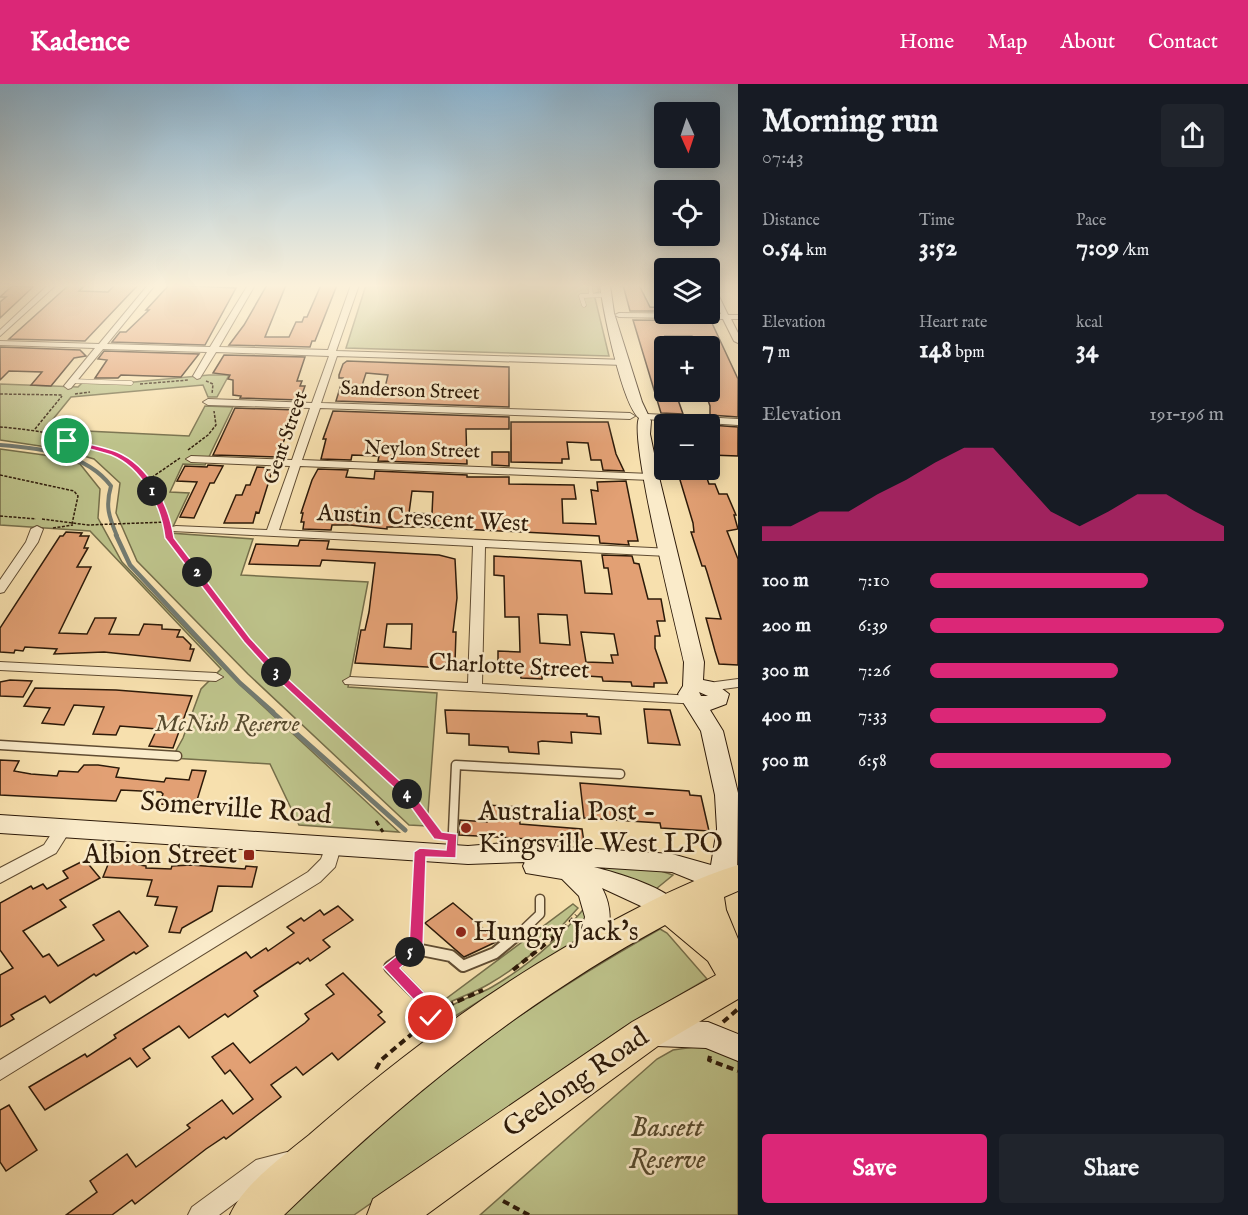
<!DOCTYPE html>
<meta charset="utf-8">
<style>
body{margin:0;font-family:"IM FELL English",serif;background:#20242c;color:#f1f3f6;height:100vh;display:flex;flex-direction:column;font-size:22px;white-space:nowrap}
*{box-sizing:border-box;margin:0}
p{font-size:20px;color:#9ea1a6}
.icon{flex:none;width:33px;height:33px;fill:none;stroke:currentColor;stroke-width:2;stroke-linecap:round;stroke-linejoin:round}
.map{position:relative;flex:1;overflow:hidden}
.panel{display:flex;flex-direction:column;background:#171b24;width:510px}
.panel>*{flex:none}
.needle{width:39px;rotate:177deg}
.fabs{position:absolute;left:654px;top:18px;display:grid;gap:12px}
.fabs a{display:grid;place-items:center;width:66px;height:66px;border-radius:6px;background:#171b24;box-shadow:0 3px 15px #0003;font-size:30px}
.pin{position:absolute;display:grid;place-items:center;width:51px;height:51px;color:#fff;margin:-26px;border:3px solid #fff;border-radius:50%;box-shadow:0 2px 6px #0007}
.km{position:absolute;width:30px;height:30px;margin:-15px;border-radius:50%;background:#222;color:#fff;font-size:16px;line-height:30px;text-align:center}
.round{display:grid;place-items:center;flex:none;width:63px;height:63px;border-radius:6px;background:#20242c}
.head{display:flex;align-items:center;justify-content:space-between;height:102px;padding:0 24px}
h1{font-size:33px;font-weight:700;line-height:45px}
.metrics{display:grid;grid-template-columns:repeat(3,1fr);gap:9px;height:102px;padding:6px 24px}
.metrics div{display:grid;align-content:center}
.metrics b{font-size:26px;font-weight:700}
.metrics small{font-size:16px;font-weight:400}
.metrics p{font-size:16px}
.chart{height:168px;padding:12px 24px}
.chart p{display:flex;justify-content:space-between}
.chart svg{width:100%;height:108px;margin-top:6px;fill:#db2777;opacity:.7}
.button{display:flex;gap:12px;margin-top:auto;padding:12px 24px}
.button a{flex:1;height:69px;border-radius:6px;background:#db2777;color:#fff;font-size:24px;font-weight:700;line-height:69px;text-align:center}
.button a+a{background:#20242c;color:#f1f3f6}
ul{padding:0 24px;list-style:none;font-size:20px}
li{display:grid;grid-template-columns:96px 72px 1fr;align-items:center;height:45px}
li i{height:15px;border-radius:8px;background:#db2777}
header{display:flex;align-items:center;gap:36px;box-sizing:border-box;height:84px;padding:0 30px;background:#db2777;color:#fff}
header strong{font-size:28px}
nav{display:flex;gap:33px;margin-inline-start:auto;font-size:21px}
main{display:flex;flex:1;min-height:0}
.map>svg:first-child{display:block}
.green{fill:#bdc28a;stroke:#756e4a;stroke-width:1.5}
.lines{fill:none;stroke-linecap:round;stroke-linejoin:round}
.stream-far2{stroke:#737a70;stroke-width:4}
.stream-far1{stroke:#737a70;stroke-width:4.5}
.stream{stroke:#737a70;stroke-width:5}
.building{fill:#e2a074;stroke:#2d1a09;stroke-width:1.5;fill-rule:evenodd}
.lane-far2-casing{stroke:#604c32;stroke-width:5}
.lane-far1-casing{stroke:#604c32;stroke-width:11}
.lane-casing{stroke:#604c32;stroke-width:14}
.street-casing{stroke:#604c32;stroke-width:2}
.secondary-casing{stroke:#2d1a09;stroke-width:2}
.highway-casing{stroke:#2d1a09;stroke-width:2}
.path-far3{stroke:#2d1a09;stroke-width:1.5;stroke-dasharray:3 1.5;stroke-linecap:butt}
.path-far2{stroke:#2d1a09;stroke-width:2;stroke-dasharray:4.5 3;stroke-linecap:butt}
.path-far1{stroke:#2d1a09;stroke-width:3;stroke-dasharray:5 4;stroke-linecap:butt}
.path{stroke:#2d1a09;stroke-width:4;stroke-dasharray:7 4.5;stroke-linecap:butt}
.lane-far2{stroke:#faebca;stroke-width:4}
.lane-far1{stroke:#faebca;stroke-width:8}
.lane{stroke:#faebca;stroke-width:10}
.street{fill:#faebca;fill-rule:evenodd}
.secondary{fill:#faebca;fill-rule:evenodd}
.highway{fill:#f7e0ae;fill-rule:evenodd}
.route{fill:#db2777;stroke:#fff;stroke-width:1.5}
.poi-dot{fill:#8f2418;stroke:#faebca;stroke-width:2}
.labels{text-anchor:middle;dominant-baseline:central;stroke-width:5;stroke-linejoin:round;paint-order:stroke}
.far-street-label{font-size:20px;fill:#2d1a09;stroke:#faebca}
.street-label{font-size:24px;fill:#2d1a09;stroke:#faebca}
.park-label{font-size:24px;font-style:italic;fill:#584c30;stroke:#faebca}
.near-street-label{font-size:28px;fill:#2d1a09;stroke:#faebca}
.near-poi-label{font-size:28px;fill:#2d1a09;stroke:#faebca;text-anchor:start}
.near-park-label{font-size:28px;font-style:italic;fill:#584c30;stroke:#faebca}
</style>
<header>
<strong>Kadence</strong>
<nav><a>Home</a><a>Map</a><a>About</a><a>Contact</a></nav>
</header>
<main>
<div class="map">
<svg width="738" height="1131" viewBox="0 0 738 1131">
<rect width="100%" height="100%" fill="#f7e0ae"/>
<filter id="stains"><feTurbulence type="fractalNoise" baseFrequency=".00333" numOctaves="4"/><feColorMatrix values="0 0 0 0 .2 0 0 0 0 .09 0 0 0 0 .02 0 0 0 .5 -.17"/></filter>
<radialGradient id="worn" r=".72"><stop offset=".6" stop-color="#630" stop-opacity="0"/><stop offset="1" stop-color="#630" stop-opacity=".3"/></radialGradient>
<g class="green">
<path d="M366,201H597L599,208L594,210L609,272L346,264Z"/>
<path d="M209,291H229L217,313H208L203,301L71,313L45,345L189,352L205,322L233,323L205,381L183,380L170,408L189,409L170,449L253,455L241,491L368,498L348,603L437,609L427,742L409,741L248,590L137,477L116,429L120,399L94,375L60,365L0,356V300L78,303L84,297L134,298Z"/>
<path d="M0,365L44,371L80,380L100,405L98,434L122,478L237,598L399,748L299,741L270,680L172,674L183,654L201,605L221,585L90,447L0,441Z"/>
<path d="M599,782L658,786L673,791L656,805L598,785Z"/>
<path d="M573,820L578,824C553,853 522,881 489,900C474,909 457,914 442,922L439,920Z"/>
<path d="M587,821L590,828L579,855L457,931L453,932L446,926C458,915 477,912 492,903C528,882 561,853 587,821Z"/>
<path d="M660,845L667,849L707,895L623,944L354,1131H280C347,1071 413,1009 486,956C541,915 600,879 660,845Z"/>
<path d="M701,962L738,975V1131H480L657,975L673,966Z"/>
</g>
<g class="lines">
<path class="stream-far2" d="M0,361C39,364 86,369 111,402C105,422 109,433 117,452"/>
<path class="stream-far1" d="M116,451L130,481L240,599L273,628"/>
<path class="stream" d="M271,627L405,746"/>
</g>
<g class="building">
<path d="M69,201H85L79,207L108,208L115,201H138L85,257L9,255Z"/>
<path d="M169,201L236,204L205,261L112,258L120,248H126L149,226H146Z"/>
<path d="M267,201H286L265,253H289L296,238H302L304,233H307L321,201H337L315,257H312L310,263L229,261L244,241Z"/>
<path d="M623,201H639L650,223L664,224V227H630Z"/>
<path d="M12,202L33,203L0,234V218L6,213H0Z"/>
<path d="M633,236L711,237L738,295V333L710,331V322L705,308H710V262H696L692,252H665L669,262H660L664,273V308L676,310L683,330L661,329Z"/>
<path d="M0,263L80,266L86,272L74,274L51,302L31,301L42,288L9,287L0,296Z"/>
<path d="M104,267L199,270L181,293L121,291L118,294H95L107,276L98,275Z"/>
<path d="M224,271L305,273L297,297H302L300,302H305L300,316L240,314L241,312L233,311V296L228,295L230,291L213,289Z"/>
<path d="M347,277L509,283V323L336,317L343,294H339V291L343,280ZM366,289L388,291L383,312L359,311Z"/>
<path d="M235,324L297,326L277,373L213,371Z"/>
<path d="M333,327L509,333V345H466L467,380L378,377L379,372L352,371L351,376L321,375L326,355H323Z"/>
<path d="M511,338H608L616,370L624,387L603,386L601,376H591L588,359L567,358L569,375H562V379L511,378Z"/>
<path d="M710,341L738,343V372L710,371Z"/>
<path d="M492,368H509V382L492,381Z"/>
<path d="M208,381L223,382L214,399H210L194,434L180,433L197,398L177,397L185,382L207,383Z"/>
<path d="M257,383L273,384L259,429L256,428L253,439H224L236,411H242L246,401H250Z"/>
<path d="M318,385L348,386L346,393L374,395L375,387L467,391V393H509V400L574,401L576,415H562L563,439L596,440L591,406L598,407L597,398L626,397L638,457H628L629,461L600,459L599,452L423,443H387V445L350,441H332L331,446L303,445L304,438H301L303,429H301L312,396ZM412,407L433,408L432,430L409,429Z"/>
<path d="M677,386H704L709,400H715L719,410H727L736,431H734L738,445L727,447L738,475V581L719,580L715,567L706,534L721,535L707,488L705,482H702L691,448H694L693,439Z"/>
<path d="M66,448L82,449L80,452H89L84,464H88L77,483H91L59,549L87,550L95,534H116L109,550L139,551L144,540L162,541V545L180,546L177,553H183L191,561L190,565H194L190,577L104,568L54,570L57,565L25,563L23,567L15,566L14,569L0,568V544L60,452H63Z"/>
<path d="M300,456L329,457L327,465L439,471L455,475L457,514L453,548H456L455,578L446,579L445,584L355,579L361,546H365L369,528L375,479L322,476L320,482L249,480L256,460L298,462ZM387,540H412L411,565L384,563Z"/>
<path d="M602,471L632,472L634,479L639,480L648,515H661L665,537H657L660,552H655V564L667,599H654V603L632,602L631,598L603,597L602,593L542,589V595L521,594L520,589L504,588V582H498V567L520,568L519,533H505L504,492L494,491V472L581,477L585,509L612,510L608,484H604ZM538,530L567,531L570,561L540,559ZM581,548L614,550L618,571H611L613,579L586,578Z"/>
<path d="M10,596L32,597L23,613L0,612V598Z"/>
<path d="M35,604L116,606L192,612L173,664L149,662L157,645L120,642L116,651L93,650L104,623L74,621L64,641L42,639L50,624L24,622Z"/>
<path d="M644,625L670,626L680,661L648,659Z"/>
<path d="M445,626L587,630V632L599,633L601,650L571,648L572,659L542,657L538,658L539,670L509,668L508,663L469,661V650L447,649Z"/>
<path d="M0,676L19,677L14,687L31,690L57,692L59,687L78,688L84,681H98L119,684L116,693L164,698L166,694L189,696L192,686L206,687L194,726L179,725L180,721L159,720L163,710L161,708L121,706L116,717L0,711Z"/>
<path d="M580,699L689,707L690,711L701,712L709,747L661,744L660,739L584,734Z"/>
<path d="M487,721L519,723L520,740L582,745L584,758L459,751L460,736L487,738Z"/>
<path d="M111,773L140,778L139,781L146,782V784L171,785L172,782L191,781L245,785L246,782L257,783L252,803L218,802L212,827L182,844L180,849L169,848L177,823L155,821L158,813L147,812L152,796L103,793Z"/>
<path d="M85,776L100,794L60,816L66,823L23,847L43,873L49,870L58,882L104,856L93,841L119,827L148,862L136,870L134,868L96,892L94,890L50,919L45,912L11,931L14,935L0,943V891L13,884L0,866V819L31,802L33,805L43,800L47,805L68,794L63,787Z"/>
<path d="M453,819L498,857L464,873L425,839Z"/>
<path d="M338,822L353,836L323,856L330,863L310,877L308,874L300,880L298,878L254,907L258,912L228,933L225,930L189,954L179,942L143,965L150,974L137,983L130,974L45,1026L29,1003L85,970L87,973L116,954L114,951L246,868L251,874L266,864L268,867L294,849L287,843L301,834L304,837L320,826L324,831Z"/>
<path d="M343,889L382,928L378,931L385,938L338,976L332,969L303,991L296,983L271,1001L281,1013L226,1055L224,1053L206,1065L135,1120L132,1116L112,1131H66L97,1108L90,1097L127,1070L136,1083L190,1044L187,1041L222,1016L233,1030L253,1015L230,986L225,990L212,973L233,959L250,979L305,939L309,935L305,930L334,910L326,901Z"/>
<path d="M9,1021L37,1066L6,1087L0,1078V1026Z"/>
</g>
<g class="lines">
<defs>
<g id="lane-far2">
<path d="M590,201L591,211"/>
<path d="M584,221L581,212L608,211"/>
<path d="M72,297L131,299"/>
</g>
<g id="lane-far1">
<path d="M0,661L177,672"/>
<path d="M452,769L456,681L620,690"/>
<path d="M417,851L420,768"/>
<path d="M518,851L540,830V815"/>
</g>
<g id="lane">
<path d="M417,849L416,865L390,883L452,946"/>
<path d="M416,865L451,872L463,882L495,869L519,849"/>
</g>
<g id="street">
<path d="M48,201H56L0,252V246Z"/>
<path d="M148,201H155L107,260L210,263L248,201H255L219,263L328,266L351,201H359L336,267L627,276V280L624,281L337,272L321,319L630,329L635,332L630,335L320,324L302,376L651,390L656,393L651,396L300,382L279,446L672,465L674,468L672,471L668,472L485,463L482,600L694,612L701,617L699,620L345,600L343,597L350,593L468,599L473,462L172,447V443L176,442L267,446L290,382L191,378L186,375L191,372L292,376L310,324L208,321L203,318L208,315L312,319L329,272L216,268L200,294L197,295L193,292L207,268L103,265L71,304L68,305L64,302L95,264L0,261V257L99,260Z"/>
<path d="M710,201L714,202L728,231H738V235H731L738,249V259L734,257L723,235L619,233L615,231L619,229L721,230L710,208Z"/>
<path d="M647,330L738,335V341L644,335L642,333Z"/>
<path d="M37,442L43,445L38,458L4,508L0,509V496L26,458L31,445Z"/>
<path d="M0,578L216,589L223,593L216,597L0,586Z"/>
<path d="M738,595V603L708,607L701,603L708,599Z"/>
<path d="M63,739L69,741L71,745L56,769L0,799V784L44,761L57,741Z"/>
<path d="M333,757L339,759L341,763L335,783L320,798L0,996V976L308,788L321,775L327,759Z"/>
<path d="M287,1068L295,1071L298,1079L295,1087L269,1094L219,1131H188L192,1123L256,1076Z"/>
</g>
<g id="secondary">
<path d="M600,201H610L614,229L642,318L651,337L650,350L659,393L704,578L703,596L713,598L729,610L726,620L710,626L723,647L738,709L737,799L733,806L724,809L672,788L594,783C617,789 671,804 682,825L678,832L669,835L602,804C615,828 610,852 599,876L589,879L579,876L575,868L585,833L579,812L562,795L526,789L523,782L525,778L468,780L0,749V731L468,762L505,759L672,770L711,781L717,745L715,711L701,647L678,610L683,602L684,578C676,542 629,355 639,334C622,320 603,226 600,201ZM699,608L708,612H701Z"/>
<path d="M657,936L708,938L738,950V977L706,964L657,962L647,958L642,949L647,940Z"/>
</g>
<path id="highway" d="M738,781V807L724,813L726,826L738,855V915L658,962L426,1131H367L373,1115L632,938L716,891L708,877L665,841C522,918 399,1019 284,1131H230C243,1101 283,1072 309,1051C407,966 510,889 626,830C662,811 699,793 738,781Z"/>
</defs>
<use href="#lane-far2" class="lane-far2-casing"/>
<use href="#lane-far1" class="lane-far1-casing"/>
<use href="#lane" class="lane-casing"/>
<use href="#street" class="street-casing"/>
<use href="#secondary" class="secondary-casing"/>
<use href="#highway" class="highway-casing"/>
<g class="path-far3">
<path d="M206,297L213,300L212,310"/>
<path d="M140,300L188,296"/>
<path d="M0,310L63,311"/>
<path d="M75,310L90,308"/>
<path d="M0,343C44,346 117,359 147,396C156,407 161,425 167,438"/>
<path d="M35,345L62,312"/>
<path d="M188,366L208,351L216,341L214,327"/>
<path d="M0,391L74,407L78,412L72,440"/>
<path d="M148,396L180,374"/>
<path d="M0,432L36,435"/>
<path d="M42,435L88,441L167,438"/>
<path d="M53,444L73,441"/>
</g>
<path class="path-far2" d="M169,452C214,515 260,574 316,628"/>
<g class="path-far1">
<path d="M315,627L407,709L438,752"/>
<path d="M376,737L383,748"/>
<path d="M557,851L576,831"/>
</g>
<g class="path">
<path d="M513,886L559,849"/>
<path d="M447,922L483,906"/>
<path d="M723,938L738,925"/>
<path d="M710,972L709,976L738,987"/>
<path d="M376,985L381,976L426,938"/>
<path d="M503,1117L529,1131"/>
</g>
<use href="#lane-far2" class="lane-far2"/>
<use href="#lane-far1" class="lane-far1"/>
<use href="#lane" class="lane"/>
<use href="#street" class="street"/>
<use href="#secondary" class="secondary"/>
<use href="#highway" class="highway"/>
</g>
<linearGradient id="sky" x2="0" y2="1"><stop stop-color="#8bb6d4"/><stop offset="0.56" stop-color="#fbf1db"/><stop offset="1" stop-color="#fbf1db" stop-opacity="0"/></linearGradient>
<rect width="738" height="360" fill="url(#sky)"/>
<path class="route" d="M67,355C83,359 102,362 117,368C150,382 169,421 174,454L250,554L287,594L411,707L442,748L457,750L456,774L426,773L423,864L400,884L441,926L443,930L436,938H426L424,934L426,929L383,883L409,862L414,768L420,764L446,766L447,757L434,755L403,712L280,598L244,558L165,454C161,422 143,384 111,371C96,366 80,363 65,358Z"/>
<g class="poi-dot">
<circle cx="466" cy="744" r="6"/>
<rect x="243" y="765" width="12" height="12" rx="3"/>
<circle cx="461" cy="848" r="6"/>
</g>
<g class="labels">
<g class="far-street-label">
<text transform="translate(410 307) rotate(2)">Sanderson Street</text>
<text transform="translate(286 354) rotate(-71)">Gent Street</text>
<text transform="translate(422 366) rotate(2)">Neylon Street</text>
</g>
<g class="street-label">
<text transform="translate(423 435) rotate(3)">Austin Crescent West</text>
<text transform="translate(509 583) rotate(3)">Charlotte Street</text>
</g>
<g class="park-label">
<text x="227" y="640">McNish Reserve</text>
</g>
<g class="near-street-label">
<text transform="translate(236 725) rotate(4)">Somerville Road</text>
<text transform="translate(576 999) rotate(-35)">Geelong Road</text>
</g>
<g class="near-poi-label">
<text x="478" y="728">Australia Post -<tspan x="478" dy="32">Kingsville West LPO</tspan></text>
<text x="237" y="771" text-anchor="end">Albion Street</text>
<text x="473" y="848">Hungry Jack's</text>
</g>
<g class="near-park-label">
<text x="667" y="1044">Bassett<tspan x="667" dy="32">Reserve</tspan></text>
</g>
</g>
<rect width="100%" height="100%" filter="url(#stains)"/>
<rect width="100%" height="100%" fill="url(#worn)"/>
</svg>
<div class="fabs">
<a><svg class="needle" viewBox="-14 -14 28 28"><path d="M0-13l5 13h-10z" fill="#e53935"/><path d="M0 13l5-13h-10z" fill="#9ea1a6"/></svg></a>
<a><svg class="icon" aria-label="locate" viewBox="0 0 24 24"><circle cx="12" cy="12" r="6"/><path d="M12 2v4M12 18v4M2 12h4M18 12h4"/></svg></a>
<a><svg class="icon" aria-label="layers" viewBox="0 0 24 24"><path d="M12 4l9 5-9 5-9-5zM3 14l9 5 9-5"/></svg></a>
<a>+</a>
<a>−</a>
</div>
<div class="pin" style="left:67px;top:357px;background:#1e9e55"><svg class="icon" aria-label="arrive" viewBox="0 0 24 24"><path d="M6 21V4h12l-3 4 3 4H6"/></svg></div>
<div class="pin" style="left:431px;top:934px;background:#d93025"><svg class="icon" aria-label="check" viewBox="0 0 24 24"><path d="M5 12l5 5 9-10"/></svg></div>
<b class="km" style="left:152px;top:407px">1</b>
<b class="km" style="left:197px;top:488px">2</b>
<b class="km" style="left:276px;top:588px">3</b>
<b class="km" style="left:407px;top:710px">4</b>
<b class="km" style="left:410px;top:868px">5</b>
</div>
<section class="panel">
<div class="head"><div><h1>Morning run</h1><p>07:43</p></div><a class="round"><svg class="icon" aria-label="share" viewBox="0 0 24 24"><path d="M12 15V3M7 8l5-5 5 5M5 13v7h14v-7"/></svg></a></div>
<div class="metrics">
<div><p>Distance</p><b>0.54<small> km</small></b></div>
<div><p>Time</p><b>3:52</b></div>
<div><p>Pace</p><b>7:09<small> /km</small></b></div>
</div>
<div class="metrics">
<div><p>Elevation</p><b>7<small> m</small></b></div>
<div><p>Heart rate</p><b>148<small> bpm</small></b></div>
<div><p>kcal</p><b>34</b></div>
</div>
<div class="chart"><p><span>Elevation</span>191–196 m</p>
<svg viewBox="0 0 160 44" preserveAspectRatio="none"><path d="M0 44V38L10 38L20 32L30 32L40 25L50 19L60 12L70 6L80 6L90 19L100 32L110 38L120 32L130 25L140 25L150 32L160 38V44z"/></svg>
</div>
<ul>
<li><b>100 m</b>7:10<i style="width:74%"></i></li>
<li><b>200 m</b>6:39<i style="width:100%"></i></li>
<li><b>300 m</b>7:26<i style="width:64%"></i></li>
<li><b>400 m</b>7:33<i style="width:60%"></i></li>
<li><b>500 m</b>6:58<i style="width:82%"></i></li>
</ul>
<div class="button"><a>Save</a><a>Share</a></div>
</section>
</main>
